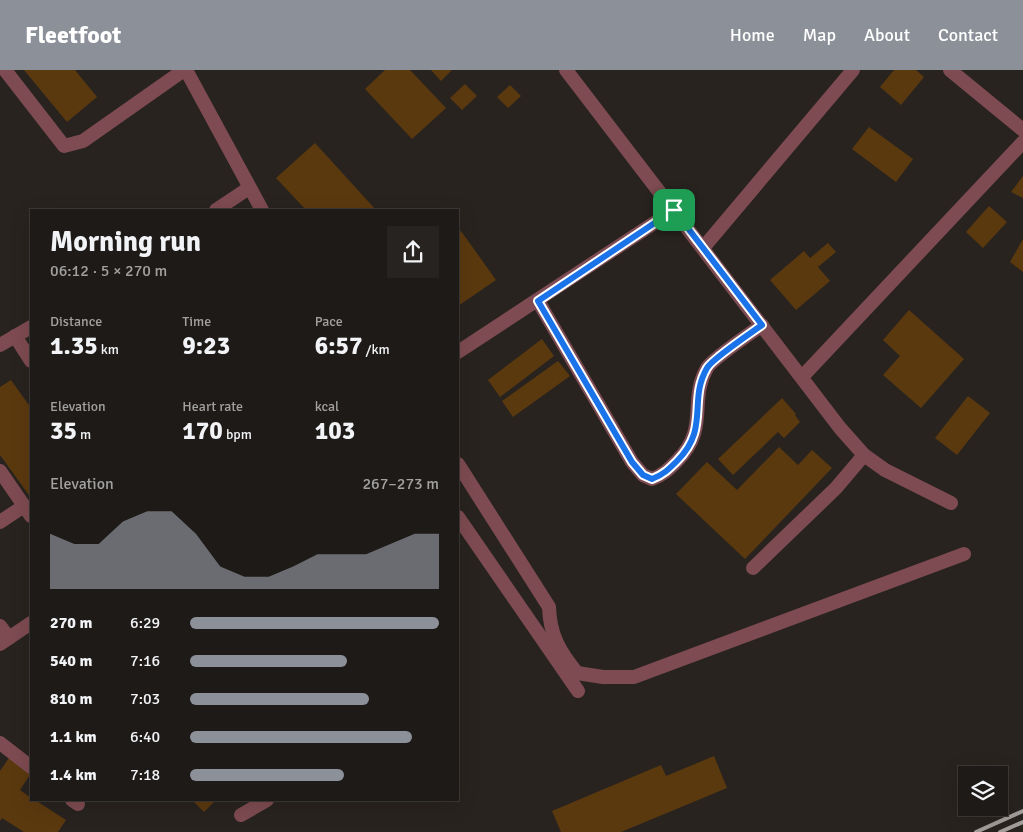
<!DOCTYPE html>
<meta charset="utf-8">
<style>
body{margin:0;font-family:Signika,sans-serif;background:#262320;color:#f1f3f6;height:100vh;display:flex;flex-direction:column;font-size:19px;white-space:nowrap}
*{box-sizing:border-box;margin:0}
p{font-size:16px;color:#a1a1a1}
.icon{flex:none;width:28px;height:28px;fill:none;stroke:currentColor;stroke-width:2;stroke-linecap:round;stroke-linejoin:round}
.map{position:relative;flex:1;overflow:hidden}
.drawer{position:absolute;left:30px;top:139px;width:429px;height:592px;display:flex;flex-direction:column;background:#1e1a17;border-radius:0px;box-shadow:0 5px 20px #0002,0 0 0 1px #3c3836}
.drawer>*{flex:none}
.tools{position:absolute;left:958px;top:696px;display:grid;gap:10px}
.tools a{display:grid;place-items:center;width:50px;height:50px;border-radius:0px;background:#1e1a17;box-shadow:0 5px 20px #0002,0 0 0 1px #3c3836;font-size:25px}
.pin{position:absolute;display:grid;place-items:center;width:42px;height:42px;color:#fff;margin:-21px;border-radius:10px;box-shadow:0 2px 8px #0006}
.round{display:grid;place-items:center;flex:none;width:52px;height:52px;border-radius:0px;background:#262320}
.summary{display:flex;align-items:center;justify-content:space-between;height:85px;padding:0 20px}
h1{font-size:28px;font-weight:800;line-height:38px}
.stats{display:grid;grid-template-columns:repeat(3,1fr);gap:8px;height:85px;padding:5px 20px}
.stats div{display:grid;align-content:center}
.stats b{font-size:25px;font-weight:800}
.stats small{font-size:14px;font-weight:400}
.stats p{font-size:14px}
.chart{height:140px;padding:10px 20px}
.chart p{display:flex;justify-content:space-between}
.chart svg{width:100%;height:90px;margin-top:5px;fill:#8c9099;opacity:.7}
ul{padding:0 20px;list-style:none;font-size:16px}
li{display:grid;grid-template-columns:80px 60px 1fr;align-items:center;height:38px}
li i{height:12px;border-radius:6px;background:#8c9099}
header{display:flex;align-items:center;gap:30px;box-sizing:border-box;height:70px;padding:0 25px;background:#8c9099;color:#fff}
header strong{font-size:24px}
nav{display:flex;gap:28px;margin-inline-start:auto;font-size:18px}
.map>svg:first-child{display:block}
.building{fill:#5b390f}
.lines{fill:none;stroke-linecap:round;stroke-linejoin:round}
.minor{stroke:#7d4b51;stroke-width:14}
.rail{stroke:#a29e9b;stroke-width:4}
.route-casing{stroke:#fff;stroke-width:10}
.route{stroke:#1a73e8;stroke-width:6}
</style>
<header>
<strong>Fleetfoot</strong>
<nav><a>Home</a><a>Map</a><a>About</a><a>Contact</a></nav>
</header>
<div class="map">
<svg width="1023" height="762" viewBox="0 0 1023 762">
<rect width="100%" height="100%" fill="#28231f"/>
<g class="building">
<path d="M24,0H75L97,27L67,52Z"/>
<path d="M385,0H410L446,38L412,69L365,19Z"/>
<path d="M431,0H452L441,11Z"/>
<path d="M894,0H916L924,7L901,35L880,17Z"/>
<path d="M465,14L477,26L462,40L450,28Z"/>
<path d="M510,15L521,26L508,38L497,27Z"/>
<path d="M869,57L913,89L896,112L852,79Z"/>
<path d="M315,73L376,140H306L276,108Z"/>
<path d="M1023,106V128L1011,122Z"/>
<path d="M989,136L1007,152L983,178L966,162Z"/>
<path d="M461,161L496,210L458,236V163Z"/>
<path d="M1023,169V202L1010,192Z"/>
<path d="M828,173L836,182L818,197L830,211L796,240L770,210L804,181L810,188Z"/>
<path d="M909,240L964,289L921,338L883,305L900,286L883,270Z"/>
<path d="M542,269L554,286L500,327L488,310Z"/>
<path d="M558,291L570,306L513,347L502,331Z"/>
<path d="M11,310L31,338V428L0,385V317Z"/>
<path d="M968,326L990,343L957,385L935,368Z"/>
<path d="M782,328L796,344L795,345L800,352L784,368L778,362L733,405L718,389Z"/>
<path d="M779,377L798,395L812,380L832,398L745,489L676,424L707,392L737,420Z"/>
<path d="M714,686L727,718L621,762H561L552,741L661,695L666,706Z"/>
<path d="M9,688L31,703L20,720L31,728V730H35L66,750L58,762H24L2,748L0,751V701Z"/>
<path d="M192,730H216L204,742Z"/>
</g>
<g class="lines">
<g class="minor">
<path d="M5,0L64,76L83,71L184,0"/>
<path d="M186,0L262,140"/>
<path d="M566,0L840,358L864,385L885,400L951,433"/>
<path d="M950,0L1023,60"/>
<path d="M216,140L249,118"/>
<path d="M703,178L853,0"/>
<path d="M538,231L632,392L643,405L652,409C663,405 669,399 677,391C710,358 688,331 707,298C712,289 751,263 762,255"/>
<path d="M15,266L31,291"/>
<path d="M0,275L31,257"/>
<path d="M458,282L674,140"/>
<path d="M802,307L1023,72"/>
<path d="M458,394L549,537C550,565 559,581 577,603L603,607H634L964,484"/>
<path d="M0,401L31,446"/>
<path d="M458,447L578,621"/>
<path d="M0,452L24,436"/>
<path d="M753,498L836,418L864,385"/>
<path d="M0,556L9,568"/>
<path d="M0,574L31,553"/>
<path d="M0,673L31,697"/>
<path d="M72,730L78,734"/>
<path d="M241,745L267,730"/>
</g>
<g class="rail">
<path d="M976,762L1023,741"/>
<path d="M1000,762L1023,752"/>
</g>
</g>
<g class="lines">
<defs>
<path id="route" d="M674,140L762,255C751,263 712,289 707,298C688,331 710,358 677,391C669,399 663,405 652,409L643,405L632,392L538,231Z"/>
</defs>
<use href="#route" class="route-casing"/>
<use href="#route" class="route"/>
</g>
</svg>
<div class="tools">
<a><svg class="icon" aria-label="layers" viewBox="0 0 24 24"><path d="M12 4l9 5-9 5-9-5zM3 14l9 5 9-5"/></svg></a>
</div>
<div class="pin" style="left:674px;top:140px;background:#1e9e55"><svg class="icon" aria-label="arrive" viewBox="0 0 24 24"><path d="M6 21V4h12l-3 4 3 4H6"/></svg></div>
<section class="drawer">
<div class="summary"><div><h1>Morning run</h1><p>06:12 · 5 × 270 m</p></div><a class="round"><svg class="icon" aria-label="share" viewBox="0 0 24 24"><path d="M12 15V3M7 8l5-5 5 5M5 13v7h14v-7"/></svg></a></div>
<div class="stats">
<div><p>Distance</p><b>1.35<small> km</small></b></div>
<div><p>Time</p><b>9:23</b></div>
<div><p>Pace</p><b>6:57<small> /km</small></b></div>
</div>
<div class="stats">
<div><p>Elevation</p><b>35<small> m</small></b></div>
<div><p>Heart rate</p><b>170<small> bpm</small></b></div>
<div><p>kcal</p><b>103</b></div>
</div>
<div class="chart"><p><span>Elevation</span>267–273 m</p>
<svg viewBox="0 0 160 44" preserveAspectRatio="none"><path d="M0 44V17L10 22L20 22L30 11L40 6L50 6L60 17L70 33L80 38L90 38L100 33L110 27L120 27L130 27L140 22L150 17L160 17V44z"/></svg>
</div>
<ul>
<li><b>270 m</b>6:29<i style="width:100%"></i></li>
<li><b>540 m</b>7:16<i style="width:63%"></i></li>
<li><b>810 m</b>7:03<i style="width:72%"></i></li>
<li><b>1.1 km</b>6:40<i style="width:89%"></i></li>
<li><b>1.4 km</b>7:18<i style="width:62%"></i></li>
</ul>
</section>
</div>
